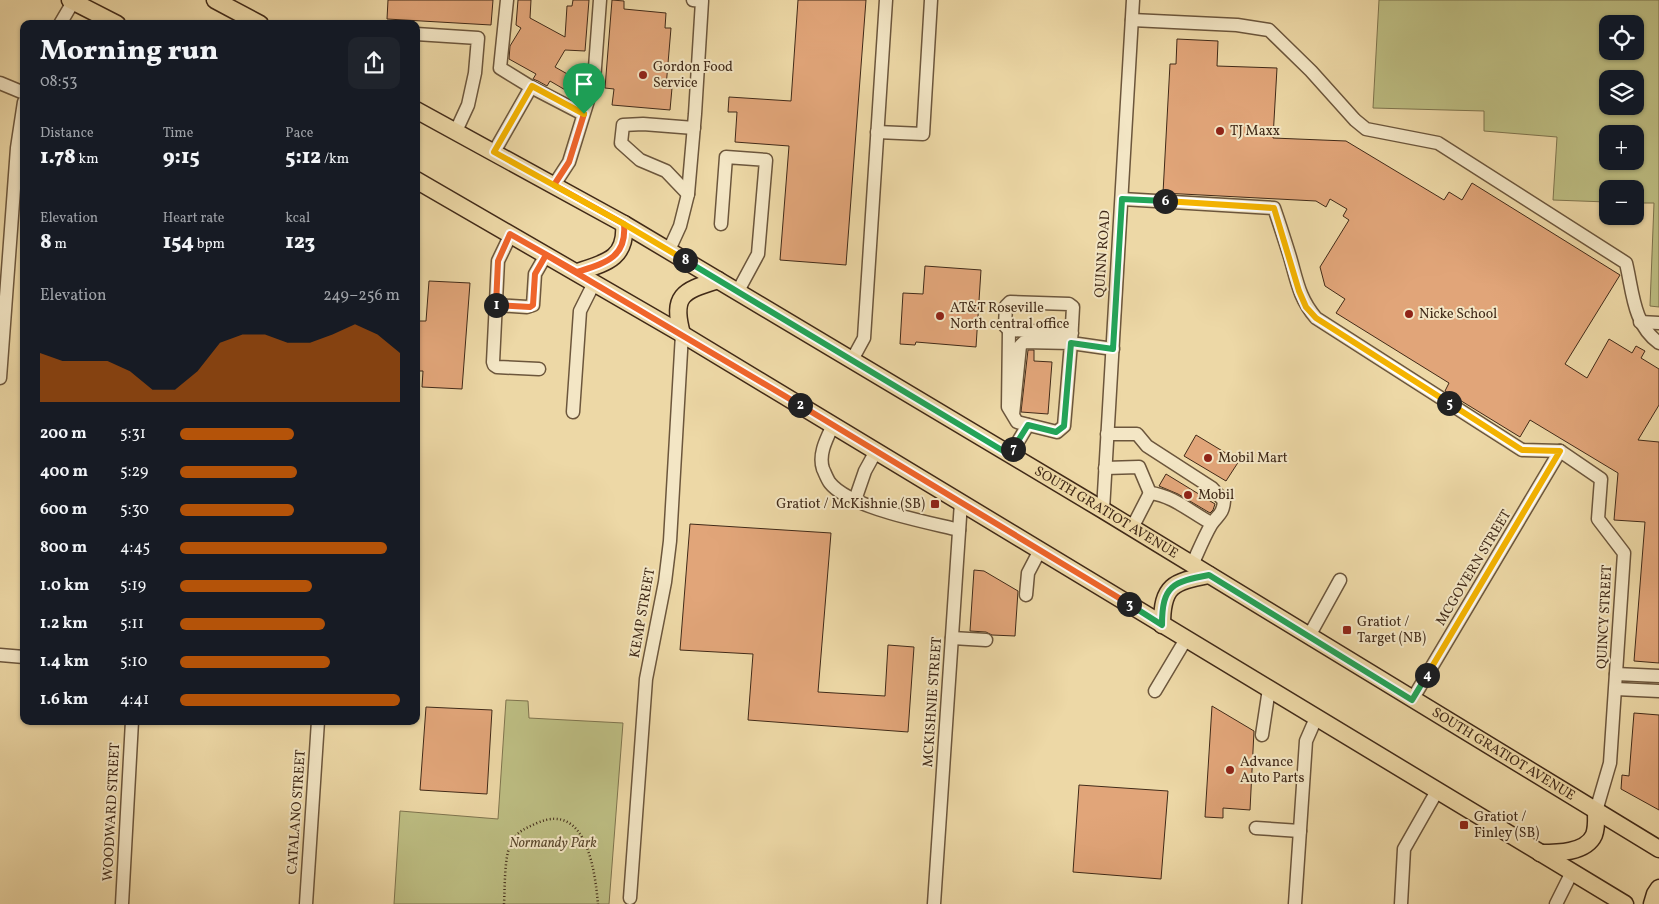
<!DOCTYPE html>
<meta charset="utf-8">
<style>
body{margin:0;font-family:Vollkorn,serif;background:#20242c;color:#f1f3f6;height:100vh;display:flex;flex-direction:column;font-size:19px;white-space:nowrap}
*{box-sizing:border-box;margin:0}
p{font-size:16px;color:#9ea1a6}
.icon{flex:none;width:28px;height:28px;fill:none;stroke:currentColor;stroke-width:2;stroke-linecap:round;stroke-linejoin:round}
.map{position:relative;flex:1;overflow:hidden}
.details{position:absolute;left:20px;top:20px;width:400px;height:705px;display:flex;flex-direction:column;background:#171b24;border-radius:10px;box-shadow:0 1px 4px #0004}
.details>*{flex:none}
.buttons{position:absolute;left:1599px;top:15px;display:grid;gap:10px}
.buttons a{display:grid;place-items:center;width:45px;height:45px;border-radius:10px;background:#171b24;box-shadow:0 1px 4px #0004;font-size:25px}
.pin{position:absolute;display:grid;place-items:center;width:42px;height:42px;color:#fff;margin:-51px -21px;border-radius:50% 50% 50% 0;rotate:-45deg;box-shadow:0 0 5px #0007}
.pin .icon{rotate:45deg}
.km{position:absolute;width:25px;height:25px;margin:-12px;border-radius:50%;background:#222;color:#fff;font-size:14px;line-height:25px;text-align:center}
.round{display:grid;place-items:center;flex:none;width:52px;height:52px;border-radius:10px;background:#20242c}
.head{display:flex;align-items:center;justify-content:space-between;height:85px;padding:0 20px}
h1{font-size:28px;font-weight:800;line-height:38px}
.metrics{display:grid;grid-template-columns:repeat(3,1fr);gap:8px;height:85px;padding:5px 20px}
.metrics div{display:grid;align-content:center}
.metrics b{font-size:21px;font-weight:800}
.metrics small{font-size:14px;font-weight:400}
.metrics p{font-size:14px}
.chart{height:140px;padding:10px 20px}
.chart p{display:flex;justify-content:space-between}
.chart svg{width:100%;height:90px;margin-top:5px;fill:#b45309;opacity:.7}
ul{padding:0 20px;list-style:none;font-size:16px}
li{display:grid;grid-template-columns:80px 60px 1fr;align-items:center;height:38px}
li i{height:12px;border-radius:6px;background:#b45309}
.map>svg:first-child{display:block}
.green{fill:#bdbe83;stroke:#7f744e;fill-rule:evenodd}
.building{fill:#e1a579;stroke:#412a18}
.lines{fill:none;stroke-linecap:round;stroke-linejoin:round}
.minor-casing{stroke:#6c563c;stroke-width:15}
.major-casing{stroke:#412a18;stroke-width:19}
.path{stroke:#412a18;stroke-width:2.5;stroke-dasharray:1 2.5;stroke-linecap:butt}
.minor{stroke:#f3e6c5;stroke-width:12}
.major{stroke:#edd8a6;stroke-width:16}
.split-1-casing{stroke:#fff;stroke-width:10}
.split-2-casing{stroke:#fff;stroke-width:10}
.split-3-casing{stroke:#fff;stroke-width:10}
.split-4-casing{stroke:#fff;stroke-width:10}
.split-5-casing{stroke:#fff;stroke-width:10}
.split-6-casing{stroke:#fff;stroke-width:10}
.split-7-casing{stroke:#fff;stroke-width:10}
.split-8-casing{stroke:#fff;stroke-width:10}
.split-9-casing{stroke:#fff;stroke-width:10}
.split-1{stroke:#f0652b;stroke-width:6}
.split-2{stroke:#f0652b;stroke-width:6}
.split-3{stroke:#f0652b;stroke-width:6}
.split-4{stroke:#22a559;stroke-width:6}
.split-5{stroke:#f5b400;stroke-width:6}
.split-6{stroke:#f5b400;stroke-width:6}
.split-7{stroke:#22a559;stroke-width:6}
.split-8{stroke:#22a559;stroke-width:6}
.split-9{stroke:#f5b400;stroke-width:6}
.poi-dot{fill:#8f2418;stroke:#f3e6c5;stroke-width:2}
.labels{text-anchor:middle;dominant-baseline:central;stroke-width:4;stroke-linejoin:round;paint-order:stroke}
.poi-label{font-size:14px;fill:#412a18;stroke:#f3e6c5;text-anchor:start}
.street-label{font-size:14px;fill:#412a18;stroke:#f3e6c5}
.park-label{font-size:14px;font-style:italic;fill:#5a482d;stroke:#f3e6c5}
</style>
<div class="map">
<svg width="1659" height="904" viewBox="0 0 1659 904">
<rect width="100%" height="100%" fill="#edd8a6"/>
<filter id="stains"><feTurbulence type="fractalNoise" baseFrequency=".004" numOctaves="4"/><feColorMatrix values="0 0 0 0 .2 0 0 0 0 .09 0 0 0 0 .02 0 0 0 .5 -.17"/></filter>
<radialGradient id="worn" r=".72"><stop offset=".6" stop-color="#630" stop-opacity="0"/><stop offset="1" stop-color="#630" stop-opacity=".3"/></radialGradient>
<g class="green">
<path d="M1379,0H1659V307L1650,306L1654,203H1635V189H1608L1607,202L1553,200L1557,137L1484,131V111L1373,108ZM1608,24H1635V51H1608ZM1608,79H1635V106H1608ZM1608,134H1635V161H1608Z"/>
<path d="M506,700L528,701L529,718L623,723L609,904H394L400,811L498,819Z"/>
</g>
<g class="building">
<path d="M388,0H493L491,25L387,19Z"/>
<path d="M518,0H531L530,18L565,37L567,6H572L573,0H589L585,51L565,50L555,67L585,84L579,98L550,81L547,86L538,81L533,79L536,74L509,59L510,46L521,28L516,25Z"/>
<path d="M612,0L624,1V9L666,13L665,28H671L666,87L672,88L670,110L612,105L614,89L605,88Z"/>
<path d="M798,0H866L846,265L780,260L789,146L735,142L737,112H728L729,97L791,101Z"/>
<path d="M1177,39L1218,41L1217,66L1277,68L1273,138L1346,141L1444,200L1449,192L1462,200L1472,183L1620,275L1565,364L1587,378L1609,339L1632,353L1636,346L1645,351L1641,358L1659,369V405L1638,440L1659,442V663L1634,661L1645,522L1614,520L1618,473L1530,420L1520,437L1445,391L1449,383L1336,313L1345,299L1325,286L1320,267L1349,220L1343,216L1347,209L1330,199L1326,207L1316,201L1163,193L1170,64H1176Z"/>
<path d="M925,266L981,270L976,347L916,342L915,345L900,344L903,293L923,294Z"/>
<path d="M429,281L470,283L462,389L422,387L423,371H416V321H426Z"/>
<path d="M1028,350H1034V361L1052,362L1048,414L1021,412Z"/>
<path d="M1196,435L1239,461L1226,481L1184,456Z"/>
<path d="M1166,474L1215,504L1213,510L1210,513L1178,494L1159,486Z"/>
<path d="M690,524L831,533L818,692L885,696L888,645L914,647L908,732L748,720L753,654L680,650Z"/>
<path d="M974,570L984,571L1018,591L1015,636L992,635L986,632L970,631Z"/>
<path d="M1212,706L1254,731L1250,810L1223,808V818L1205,817Z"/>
<path d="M426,707L492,710L487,794L420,790Z"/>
<path d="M1634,713L1659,715V810L1621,789L1622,775L1629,776Z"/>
<path d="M1079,785L1168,791L1161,879L1073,872Z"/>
</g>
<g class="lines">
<defs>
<g id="minor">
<path d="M1132,20L1237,25L1269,30L1311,71L1355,120L1366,129L1438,143L1626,263C1633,292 1633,324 1659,343"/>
<path d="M60,24L73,2"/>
<path d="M416,34L478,38L475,73L468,105L456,131"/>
<path d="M0,83L24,93"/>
<path d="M531,87L583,114"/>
<path d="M877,132L923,134L931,0"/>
<path d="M494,152L531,87L500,68L507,0"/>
<path d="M554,185L569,162L594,81L600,0"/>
<path d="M688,194L666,171L640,160L621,143L623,125L643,124L694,128"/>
<path d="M1122,199L1274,208C1280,225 1285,241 1290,257C1297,281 1299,298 1316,318L1522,450L1560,451"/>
<path d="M721,224L726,157L766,160L758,254L738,291"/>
<path d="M511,234L498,261L493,362L494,365L497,367L539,369"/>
<path d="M669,250L680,226L688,194L695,114L702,1L693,0"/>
<path d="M496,305L527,307L533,305L535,274L546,255"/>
<path d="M1640,322L1659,323"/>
<path d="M1009,330L1008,407L1017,422L1057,432L1064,426L1071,343L1024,342L1020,346L1013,415"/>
<path d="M1072,333L1009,330L1005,326L1006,306L1010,302L1069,304L1073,307L1071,343L1113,349"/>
<path d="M852,360L864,338L886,0"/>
<path d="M0,378L17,148L24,102"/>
<path d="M573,412L580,311L594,283"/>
<path d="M833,425C827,438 818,454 823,469C825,473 827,479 830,483C850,508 927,522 959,530"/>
<path d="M1107,434H1137L1147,446L1212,488L1224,501C1223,515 1217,515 1211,525C1204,537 1198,552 1192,565"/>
<path d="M1560,451L1601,479L1598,519L1624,553L1610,763L1596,811"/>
<path d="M1010,455L1028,425"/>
<path d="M1105,468L1139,467L1150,493"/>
<path d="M855,500L865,471L876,451"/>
<path d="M1103,510L1133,0"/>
<path d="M1132,528L1150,493C1172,495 1192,513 1211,523"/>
<path d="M1026,595L1028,573L1040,550"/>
<path d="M1309,636L1340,580"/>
<path d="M952,638L986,640"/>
<path d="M0,655L24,657"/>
<path d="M1616,674L1659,676"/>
<path d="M1616,689L1659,691"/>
<path d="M1155,691L1186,639"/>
<path d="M1412,700L1560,451"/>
<path d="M1262,735L1269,689"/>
<path d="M1256,828L1300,831"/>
<path d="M630,898L646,679L665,582L670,541L682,334"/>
<path d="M122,904L132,721"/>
<path d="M306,904L318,721"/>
<path d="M934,904L961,502"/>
<path d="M1295,904L1306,741L1316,718"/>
<path d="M1401,904L1404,849L1437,791"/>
<path d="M1556,904L1572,872"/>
</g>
<g id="major">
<path d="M70,0L117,24"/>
<path d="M215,0L260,24"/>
<path id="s1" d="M416,110L624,224L1103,510L1659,849"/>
<path d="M416,180L682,334L1625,904"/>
<path d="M577,272C605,263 627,259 624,224"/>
<path d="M682,334C671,294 684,291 718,280"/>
<path d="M1162,625C1162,585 1173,582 1209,575"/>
<path d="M1540,853C1557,853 1586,853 1594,835C1597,827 1596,819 1596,811"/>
<path d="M1652,904L1655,894L1659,888"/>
</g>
</defs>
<use href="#minor" class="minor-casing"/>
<use href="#major" class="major-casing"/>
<path class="path" d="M504,904C505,888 504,857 511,843C516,832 526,828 537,823C587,801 595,872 598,904"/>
<use href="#minor" class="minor"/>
<use href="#major" class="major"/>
</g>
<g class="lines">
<defs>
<path id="split-1" d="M496,305L498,261L510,234L577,272C605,263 627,258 624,224L554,185L569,162L584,114"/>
<path id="split-2" d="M496,305L530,307L533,305L535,274L546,255L800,405"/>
<path id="split-3" d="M800,405L1129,604"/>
<path id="split-4" d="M1129,604L1162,625C1162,585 1173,582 1209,575L1412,700L1427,675"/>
<path id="split-5" d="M1427,675L1560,451L1522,450L1449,403"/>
<path id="split-6" d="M1165,201L1274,208L1299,291L1306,307L1316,318L1449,403"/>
<path id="split-7" d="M1013,449L1028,425L1056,432L1064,426L1071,343L1113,349L1122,199L1165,201"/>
<path id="split-8" d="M685,260L1010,455L1013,449"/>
<path id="split-9" d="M584,114L532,86L494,152L624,224L685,260"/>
</defs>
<use href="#split-1" class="split-1-casing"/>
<use href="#split-2" class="split-2-casing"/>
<use href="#split-3" class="split-3-casing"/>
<use href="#split-4" class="split-4-casing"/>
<use href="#split-5" class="split-5-casing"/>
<use href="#split-6" class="split-6-casing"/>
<use href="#split-7" class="split-7-casing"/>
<use href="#split-8" class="split-8-casing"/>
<use href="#split-9" class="split-9-casing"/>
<use href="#split-1" class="split-1"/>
<use href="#split-2" class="split-2"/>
<use href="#split-3" class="split-3"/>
<use href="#split-4" class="split-4"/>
<use href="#split-5" class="split-5"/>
<use href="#split-6" class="split-6"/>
<use href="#split-7" class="split-7"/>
<use href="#split-8" class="split-8"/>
<use href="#split-9" class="split-9"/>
</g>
<g class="poi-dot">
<circle cx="643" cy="75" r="5"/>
<circle cx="1220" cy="131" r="5"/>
<circle cx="1409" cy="314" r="5"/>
<circle cx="940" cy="316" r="5"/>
<circle cx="1208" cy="458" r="5"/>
<circle cx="1188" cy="495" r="5"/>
<rect x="930" y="499" width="10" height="10" rx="2.5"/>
<rect x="1342" y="625" width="10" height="10" rx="2.5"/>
<circle cx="1230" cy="770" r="5"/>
<rect x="1459" y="820" width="10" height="10" rx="2.5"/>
</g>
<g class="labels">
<g class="poi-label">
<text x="653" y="67">Gordon Food<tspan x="653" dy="16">Service</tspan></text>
<text x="1230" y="131">TJ Maxx</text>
<text x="950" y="308">AT&amp;T Roseville<tspan x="950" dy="16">North central office</tspan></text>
<text x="1419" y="314">Nicke School</text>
<text x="1218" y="458">Mobil Mart</text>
<text x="1198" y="495">Mobil</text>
<text x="925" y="504" text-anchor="end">Gratiot / McKishnie (SB)</text>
<text x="1357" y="622">Gratiot /<tspan x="1357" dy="16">Target (NB)</tspan></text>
<text x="1240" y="762">Advance<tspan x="1240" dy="16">Auto Parts</tspan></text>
<text x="1474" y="817">Gratiot /<tspan x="1474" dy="16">Finley (SB)</tspan></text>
</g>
<g class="street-label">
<text transform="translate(1103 254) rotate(-86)">QUINN ROAD</text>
<text stroke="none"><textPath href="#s1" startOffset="799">SOUTH GRATIOT AVENUE</textPath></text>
<text transform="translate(1474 568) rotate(-59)">MCGOVERN STREET</text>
<text transform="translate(643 613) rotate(-80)">KEMP STREET</text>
<text transform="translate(1605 617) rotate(-87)">QUINCY STREET</text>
<text transform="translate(933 702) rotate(-86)">MCKISHNIE STREET</text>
<text stroke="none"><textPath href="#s1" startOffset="1264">SOUTH GRATIOT AVENUE</textPath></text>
<text transform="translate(112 812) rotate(-87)">WOODWARD STREET</text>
<text transform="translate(297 812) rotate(-86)">CATALANO STREET</text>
</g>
<g class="park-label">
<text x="553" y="843">Normandy Park</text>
</g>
</g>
<rect width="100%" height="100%" filter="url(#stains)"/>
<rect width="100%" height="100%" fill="url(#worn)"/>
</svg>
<div class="buttons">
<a><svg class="icon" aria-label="locate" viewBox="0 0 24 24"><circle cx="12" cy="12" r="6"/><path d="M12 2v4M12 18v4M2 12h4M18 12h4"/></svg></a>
<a><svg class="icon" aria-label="layers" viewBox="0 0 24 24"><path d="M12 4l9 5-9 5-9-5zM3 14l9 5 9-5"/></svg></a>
<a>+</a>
<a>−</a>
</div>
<div class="pin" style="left:584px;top:114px;background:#1e9e55"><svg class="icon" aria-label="arrive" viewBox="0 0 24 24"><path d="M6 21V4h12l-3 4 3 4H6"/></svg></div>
<b class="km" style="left:496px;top:305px">1</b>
<b class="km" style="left:800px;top:405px">2</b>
<b class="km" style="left:1129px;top:604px">3</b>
<b class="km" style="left:1427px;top:675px">4</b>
<b class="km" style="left:1449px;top:403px">5</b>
<b class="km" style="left:1165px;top:201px">6</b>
<b class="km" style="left:1013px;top:449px">7</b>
<b class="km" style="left:685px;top:260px">8</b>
<section class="details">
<div class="head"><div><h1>Morning run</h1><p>08:53</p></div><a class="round"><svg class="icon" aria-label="share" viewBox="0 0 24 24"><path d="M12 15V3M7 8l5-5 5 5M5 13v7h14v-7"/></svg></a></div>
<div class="metrics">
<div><p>Distance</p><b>1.78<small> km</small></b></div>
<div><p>Time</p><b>9:15</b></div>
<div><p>Pace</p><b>5:12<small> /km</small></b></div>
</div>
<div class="metrics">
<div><p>Elevation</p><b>8<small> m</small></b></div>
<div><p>Heart rate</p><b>154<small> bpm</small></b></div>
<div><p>kcal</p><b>123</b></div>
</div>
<div class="chart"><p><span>Elevation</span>249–256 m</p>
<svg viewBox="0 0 160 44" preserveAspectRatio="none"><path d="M0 44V20L10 24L20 24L30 24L40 29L50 38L60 38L70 29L80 15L90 11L100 11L110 15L120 15L130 11L140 6L150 11L160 20V44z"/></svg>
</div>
<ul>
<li><b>200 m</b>5:31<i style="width:52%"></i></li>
<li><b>400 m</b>5:29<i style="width:53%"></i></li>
<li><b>600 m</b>5:30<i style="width:52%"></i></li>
<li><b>800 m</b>4:45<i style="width:94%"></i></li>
<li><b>1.0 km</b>5:19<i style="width:60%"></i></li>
<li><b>1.2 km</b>5:11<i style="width:66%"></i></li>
<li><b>1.4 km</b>5:10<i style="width:68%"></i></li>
<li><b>1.6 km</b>4:41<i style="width:100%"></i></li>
</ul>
</section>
</div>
